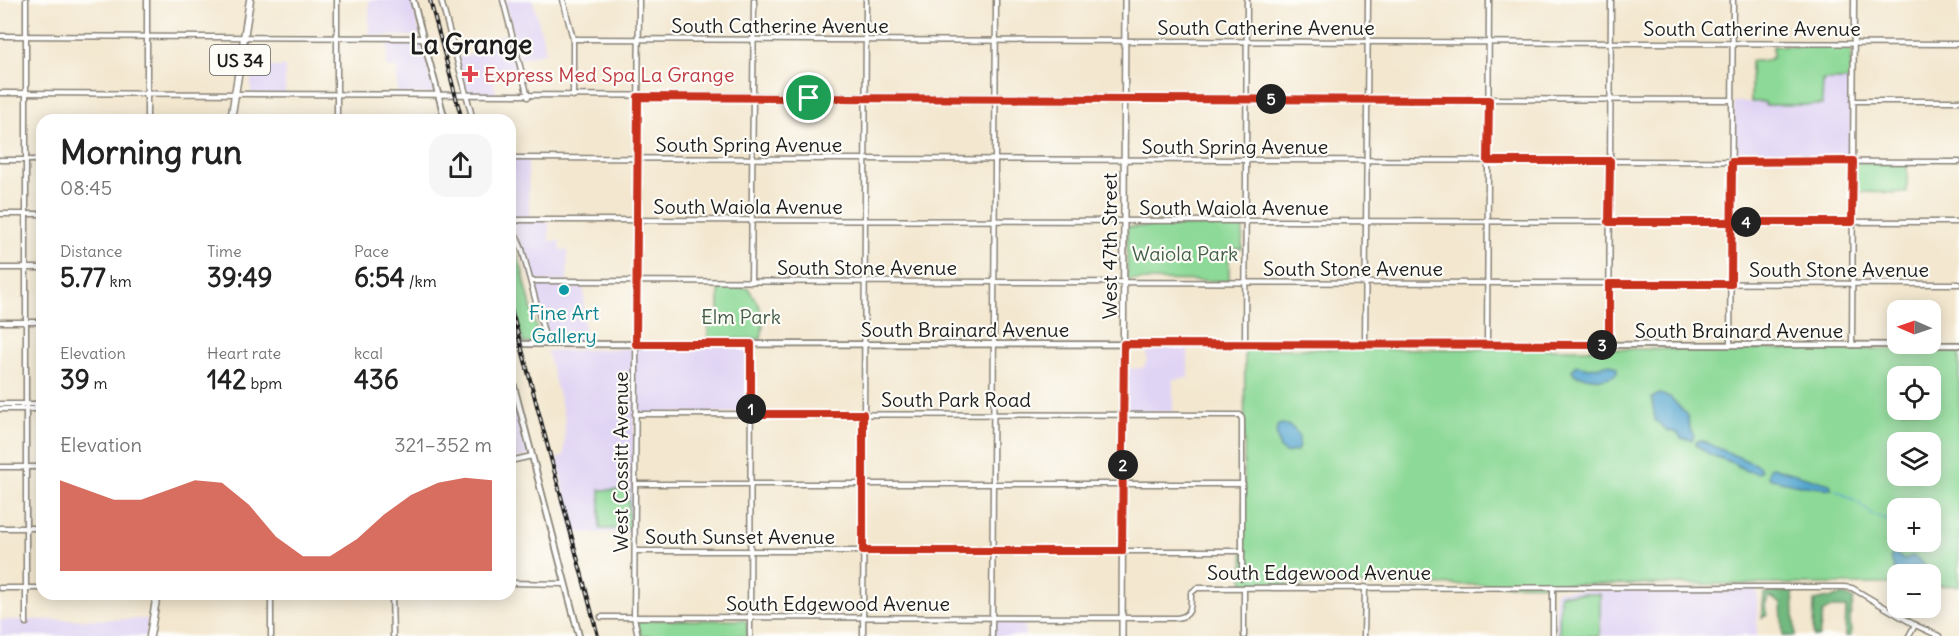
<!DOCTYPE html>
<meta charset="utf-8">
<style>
body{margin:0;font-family:Delius,sans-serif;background:#f6f6f6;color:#222;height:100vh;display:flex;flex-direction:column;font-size:22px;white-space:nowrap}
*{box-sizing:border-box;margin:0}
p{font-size:20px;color:#767676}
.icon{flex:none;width:33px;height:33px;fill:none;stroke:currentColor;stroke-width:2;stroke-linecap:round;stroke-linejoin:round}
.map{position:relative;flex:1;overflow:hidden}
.drawer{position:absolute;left:36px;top:114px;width:480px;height:486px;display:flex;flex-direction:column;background:#fff;border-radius:18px;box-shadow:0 3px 15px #0003}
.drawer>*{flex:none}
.needle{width:39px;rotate:272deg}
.buttons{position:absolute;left:1887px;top:300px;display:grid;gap:12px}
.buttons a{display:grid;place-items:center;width:54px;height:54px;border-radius:12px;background:#fff;box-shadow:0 3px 15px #0003;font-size:30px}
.pin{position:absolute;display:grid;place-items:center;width:51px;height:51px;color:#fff;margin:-26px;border:3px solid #fff;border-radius:50%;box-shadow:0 2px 6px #0007}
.km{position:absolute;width:30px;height:30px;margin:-15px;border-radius:50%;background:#222;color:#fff;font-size:16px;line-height:30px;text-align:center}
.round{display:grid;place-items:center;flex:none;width:63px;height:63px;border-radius:18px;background:#f6f6f6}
.headline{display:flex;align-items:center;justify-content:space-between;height:102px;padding:0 24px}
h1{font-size:33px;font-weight:700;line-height:45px}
.metrics{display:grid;grid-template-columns:repeat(3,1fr);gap:9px;height:102px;padding:6px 24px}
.metrics div{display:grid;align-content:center}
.metrics b{font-size:26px;font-weight:700}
.metrics small{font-size:16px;font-weight:400}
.metrics p{font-size:16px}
.chart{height:168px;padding:12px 24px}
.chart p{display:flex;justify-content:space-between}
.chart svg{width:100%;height:108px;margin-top:6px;fill:#c8321e;opacity:.7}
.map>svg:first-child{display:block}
.built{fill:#e0d4f4}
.green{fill:#8dd997;stroke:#547a5a;stroke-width:1.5;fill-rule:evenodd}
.forest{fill:#72b980;stroke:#476a4e;stroke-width:1.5}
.water{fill:#55a6cf;stroke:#386176;stroke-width:1.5}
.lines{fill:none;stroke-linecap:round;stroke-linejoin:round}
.stream{stroke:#55a6cf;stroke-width:1.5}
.minor-casing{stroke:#888276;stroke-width:7}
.tertiary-casing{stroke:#888276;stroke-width:8}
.secondary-casing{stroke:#888276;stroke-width:8}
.primary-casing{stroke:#888276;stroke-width:9}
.minor{stroke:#fff;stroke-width:4}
.tertiary{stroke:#fff;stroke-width:4.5}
.secondary{stroke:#fff;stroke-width:5}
.primary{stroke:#fff;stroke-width:6}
.rail-casing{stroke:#1c1c1c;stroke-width:4}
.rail{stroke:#fdfcf7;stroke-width:1.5;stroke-dasharray:4.5;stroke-linecap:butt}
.route-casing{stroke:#fff;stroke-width:12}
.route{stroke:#c8321e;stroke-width:8}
.health-dot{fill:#e0444e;stroke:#fdfcf7;stroke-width:2}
.culture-dot{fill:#0f9aa8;stroke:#fdfcf7;stroke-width:2}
.labels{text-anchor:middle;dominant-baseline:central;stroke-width:4.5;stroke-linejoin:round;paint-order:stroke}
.shield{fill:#fdfcf7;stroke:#605f5e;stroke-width:1.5}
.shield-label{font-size:18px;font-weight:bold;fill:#1c1c1c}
.street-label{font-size:20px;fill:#1c1c1c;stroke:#fdfcf7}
.health-label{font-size:20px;fill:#be3a42;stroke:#fdfcf7;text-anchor:start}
.park-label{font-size:20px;fill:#445e47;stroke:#fdfcf7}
.culture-label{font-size:20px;fill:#0d838f;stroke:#fdfcf7}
.district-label{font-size:26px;font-weight:bold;fill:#1c1c1c;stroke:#fdfcf7}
</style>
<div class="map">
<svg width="1959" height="636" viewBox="0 0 1959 636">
<rect width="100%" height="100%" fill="#fdfcf7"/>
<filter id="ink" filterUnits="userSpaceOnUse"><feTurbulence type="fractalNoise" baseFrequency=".0167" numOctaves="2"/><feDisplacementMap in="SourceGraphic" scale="12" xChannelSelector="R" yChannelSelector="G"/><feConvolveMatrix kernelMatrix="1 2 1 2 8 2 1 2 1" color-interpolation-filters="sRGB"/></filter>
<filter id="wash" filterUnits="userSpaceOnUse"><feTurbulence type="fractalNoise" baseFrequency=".008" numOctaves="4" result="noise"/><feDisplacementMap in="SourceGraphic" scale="24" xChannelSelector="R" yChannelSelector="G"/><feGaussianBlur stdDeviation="1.35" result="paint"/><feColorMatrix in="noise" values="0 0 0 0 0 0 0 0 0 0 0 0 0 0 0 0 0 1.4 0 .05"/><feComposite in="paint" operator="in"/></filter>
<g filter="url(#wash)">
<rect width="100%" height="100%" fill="#f3e7cf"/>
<g class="built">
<path d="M369,0H411L421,36H369Z"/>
<path d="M504,0H533L546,52L520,59Z"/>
<path d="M511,33L520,69L492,76L497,96L467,95L457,58L485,51L482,40Z"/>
<path d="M388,40L421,41L435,94H397V68H387Z"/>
<path d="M251,66L285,67V95L251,94Z"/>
<path d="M1823,80H1851L1850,159H1734V102H1766L1765,105H1822Z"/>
<path d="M510,159H528L529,219L510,223Z"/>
<path d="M519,221H549V241H560V250H568L567,281H532L512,224Z"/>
<path d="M533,282L584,283V343H548Z"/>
<path d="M750,345V412L634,413V533H573L557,458L564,456L565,419L547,351Z"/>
<path d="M1147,348H1188V378L1173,379V412H1127V369L1143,368L1147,361Z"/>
<path d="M510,374L531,455L510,460Z"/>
<path d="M1757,589V636H1556L1555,593L1558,590Z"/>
<path d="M149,619L146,636H0V620Z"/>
<rect x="993" y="619" width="32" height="17"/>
</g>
<g class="green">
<path d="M1773,46L1851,47V80H1823L1822,105H1765V102H1751V61H1766L1773,57Z"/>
<path d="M1854,162H1907V193L1854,192Z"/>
<path d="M1243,225L1242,249H1229V281L1127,280V227Z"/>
<path d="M510,238L521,266L540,343H523L522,338L510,296Z"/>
<path d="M719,288H748C762,309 766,314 761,339H708V314H719Z"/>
<path d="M1245,349H1959V586L1931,585L1930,574H1898L1897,584L1243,585ZM1898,376H1930V410H1898ZM1898,442H1930V476H1898ZM1898,508H1930V542H1898Z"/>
<rect x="600" y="490" width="29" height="39"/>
<path d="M1560,594H1600V636H1559Z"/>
<path d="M640,620H744L747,623V636H641L638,623Z"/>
</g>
<g class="forest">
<path d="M1793,591L1795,636H1783L1781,604L1769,596L1766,603L1767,615L1762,618L1764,593Z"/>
<path d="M1842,595L1854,598L1850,616L1851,636H1845L1846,608H1830L1823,613L1819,636H1813L1814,601Z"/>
</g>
<g class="water">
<path d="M1611,364L1617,368V373C1605,383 1589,377 1575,375L1572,370L1576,365L1590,368Z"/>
<path d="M1659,394L1670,397C1673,400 1687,415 1687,416C1690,424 1688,429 1694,436L1692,440L1681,438L1678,433L1668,431L1655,420L1652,398Z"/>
<path d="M1283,424C1297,427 1303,438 1297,451L1285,453L1280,449L1276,433L1278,425Z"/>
<path d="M1700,440L1759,466L1761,471L1758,473L1746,471L1735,464L1709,454L1696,445V442Z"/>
<path d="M1772,467L1830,484L1832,489L1804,486L1771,479L1768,477L1769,468Z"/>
<path d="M1895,553L1904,560L1912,556L1917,558L1926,568V574L1896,573L1890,558Z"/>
</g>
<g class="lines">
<g class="stream">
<path d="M1836,490L1855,501"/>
<path d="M1858,503L1873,515"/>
<path d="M1876,516L1887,520L1896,530V546"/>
</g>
</g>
</g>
<g filter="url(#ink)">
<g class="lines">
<defs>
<g id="minor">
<path d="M26,0V623"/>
<path d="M147,0V120"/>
<path d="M337,0V120"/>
<path d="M441,0L473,120"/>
<path d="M503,0L528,97"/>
<path d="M563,0L573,39V96"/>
<path d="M0,36L423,38"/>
<path d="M573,39L1959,44"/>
<path d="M0,93L1732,100"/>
<path d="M1853,101H1959"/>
<path d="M510,158L1959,162"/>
<path d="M0,160H42"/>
<path d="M0,214H42"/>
<path d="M511,224L519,220H530L1959,222"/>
<path d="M511,224L522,249L547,344"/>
<path d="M0,268H42"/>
<path d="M531,281L1959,284"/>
<path d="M751,282L754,0"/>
<path d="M0,322H42"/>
<path d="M1245,345L1247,0"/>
<path d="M1365,345L1368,0"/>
<path d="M1487,345L1489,0"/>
<path d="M1609,345L1611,0"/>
<path d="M1730,345L1733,0"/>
<path d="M1852,345L1854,0"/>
<path d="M0,404H42"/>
<path d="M0,409H42"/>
<path d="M635,414L1240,415L1242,419V578"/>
<path d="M510,461L532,456"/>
<path d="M0,467H42"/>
<path d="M635,484H1243"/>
<path d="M0,528H42"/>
<path d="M635,551H1242"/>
<path d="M510,583L565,584"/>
<path d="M0,588H42"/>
<path d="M271,594V636"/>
<path d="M392,594L393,636"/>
<path d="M601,617L1177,618C1192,616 1191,607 1191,593L1197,588L1844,587L1852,588L1915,625L1939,636"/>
<path d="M638,636L634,617L639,0"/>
<path d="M750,636L751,344"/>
<path d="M863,636L866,0"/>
<path d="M992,636L996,0"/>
<path d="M1244,636V588"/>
<path d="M1364,636L1365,587"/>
<path d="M1553,636V587"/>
<path d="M1909,636L1915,625"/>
</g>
<g id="tertiary">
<path d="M413,0L445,120"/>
<path d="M510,344L1959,345"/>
<path d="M510,371L579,636"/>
</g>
<path id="secondary" d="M1122,636L1125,0"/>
<g id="primary">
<path d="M231,120L250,0"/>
<path d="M150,636L157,594"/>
</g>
</defs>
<use href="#minor" class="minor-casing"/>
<use href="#tertiary" class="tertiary-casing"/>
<use href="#secondary" class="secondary-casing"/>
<use href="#primary" class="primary-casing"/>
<use href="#minor" class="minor"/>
<use href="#tertiary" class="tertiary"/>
<use href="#secondary" class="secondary"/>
<use href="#primary" class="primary"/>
<defs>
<g id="rail">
<path d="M430,0L462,120"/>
<path d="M510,304L598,636"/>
</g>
</defs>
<use href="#rail" class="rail-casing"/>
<use href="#rail" class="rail"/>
</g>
</g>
<g class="lines" filter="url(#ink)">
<defs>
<path id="route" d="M809,98L638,97L636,344H751V414H863V551H1122L1124,344L1609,345V284H1731L1732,162L1853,161L1852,222H1609L1610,161H1488L1489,100L809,98"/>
</defs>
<use href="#route" class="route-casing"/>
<use href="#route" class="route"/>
</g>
<path class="health-dot" d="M467 65h6v6h6v6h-6v6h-6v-6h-6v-6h6z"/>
<circle class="culture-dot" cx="564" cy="290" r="6"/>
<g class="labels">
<rect class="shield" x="210" y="45" width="60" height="30" rx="4.5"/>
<g class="shield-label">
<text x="240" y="60">US 34</text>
</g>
<g class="street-label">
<text x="780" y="25">South Catherine Avenue</text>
<text x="1266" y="27">South Catherine Avenue</text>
<text x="1752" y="28">South Catherine Avenue</text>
<text x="749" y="144">South Spring Avenue</text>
<text x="1235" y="146">South Spring Avenue</text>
<text x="748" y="206">South Waiola Avenue</text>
<text x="1234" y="207">South Waiola Avenue</text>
<text transform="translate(1109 246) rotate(-90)">West 47th Street</text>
<text x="867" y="267">South Stone Avenue</text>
<text x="1353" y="268">South Stone Avenue</text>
<text x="1839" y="269">South Stone Avenue</text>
<text x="965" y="329">South Brainard Avenue</text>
<text x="1739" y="330">South Brainard Avenue</text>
<text x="956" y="399">South Park Road</text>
<text transform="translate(620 462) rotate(-90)">West Cossitt Avenue</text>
<text x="740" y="536">South Sunset Avenue</text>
<text x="1319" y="572">South Edgewood Avenue</text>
<text x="838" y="603">South Edgewood Avenue</text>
</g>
<g class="health-label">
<text x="484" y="74">Express Med Spa La Grange</text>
</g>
<g class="park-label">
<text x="1185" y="253">Waiola Park</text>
<text x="741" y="316">Elm Park</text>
</g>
<g class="culture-label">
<text x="564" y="312">Fine Art<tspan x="564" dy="23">Gallery</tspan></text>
</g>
<g class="district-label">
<text x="471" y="44">La Grange</text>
</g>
</g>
</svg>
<div class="buttons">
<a><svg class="needle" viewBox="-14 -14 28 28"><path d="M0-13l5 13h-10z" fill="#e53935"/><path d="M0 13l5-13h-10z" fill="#767676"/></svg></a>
<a><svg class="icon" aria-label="locate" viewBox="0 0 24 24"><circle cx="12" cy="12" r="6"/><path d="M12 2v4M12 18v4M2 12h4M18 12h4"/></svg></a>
<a><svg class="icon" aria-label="layers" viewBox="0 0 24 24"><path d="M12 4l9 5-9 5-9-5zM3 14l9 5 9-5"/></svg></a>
<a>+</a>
<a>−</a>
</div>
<div class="pin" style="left:809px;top:98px;background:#1e9e55"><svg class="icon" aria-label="arrive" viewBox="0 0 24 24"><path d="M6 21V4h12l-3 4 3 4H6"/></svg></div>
<b class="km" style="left:751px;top:409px">1</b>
<b class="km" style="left:1123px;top:465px">2</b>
<b class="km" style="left:1602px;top:345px">3</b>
<b class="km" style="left:1746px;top:222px">4</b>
<b class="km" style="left:1271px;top:99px">5</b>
<section class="drawer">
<div class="headline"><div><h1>Morning run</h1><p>08:45</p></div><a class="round"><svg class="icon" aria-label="share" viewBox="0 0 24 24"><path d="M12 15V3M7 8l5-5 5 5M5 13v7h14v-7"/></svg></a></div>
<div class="metrics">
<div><p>Distance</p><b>5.77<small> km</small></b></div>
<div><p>Time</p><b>39:49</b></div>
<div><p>Pace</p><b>6:54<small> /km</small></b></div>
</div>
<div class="metrics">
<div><p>Elevation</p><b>39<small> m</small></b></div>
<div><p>Heart rate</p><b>142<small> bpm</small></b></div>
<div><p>kcal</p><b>436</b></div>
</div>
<div class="chart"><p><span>Elevation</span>321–352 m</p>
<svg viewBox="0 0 160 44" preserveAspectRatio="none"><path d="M0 44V7L10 11L20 15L30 15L40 11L50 7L60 8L70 17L80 30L90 38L100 38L110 31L120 21L130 13L140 8L150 6L160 7V44z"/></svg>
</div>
</section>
</div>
